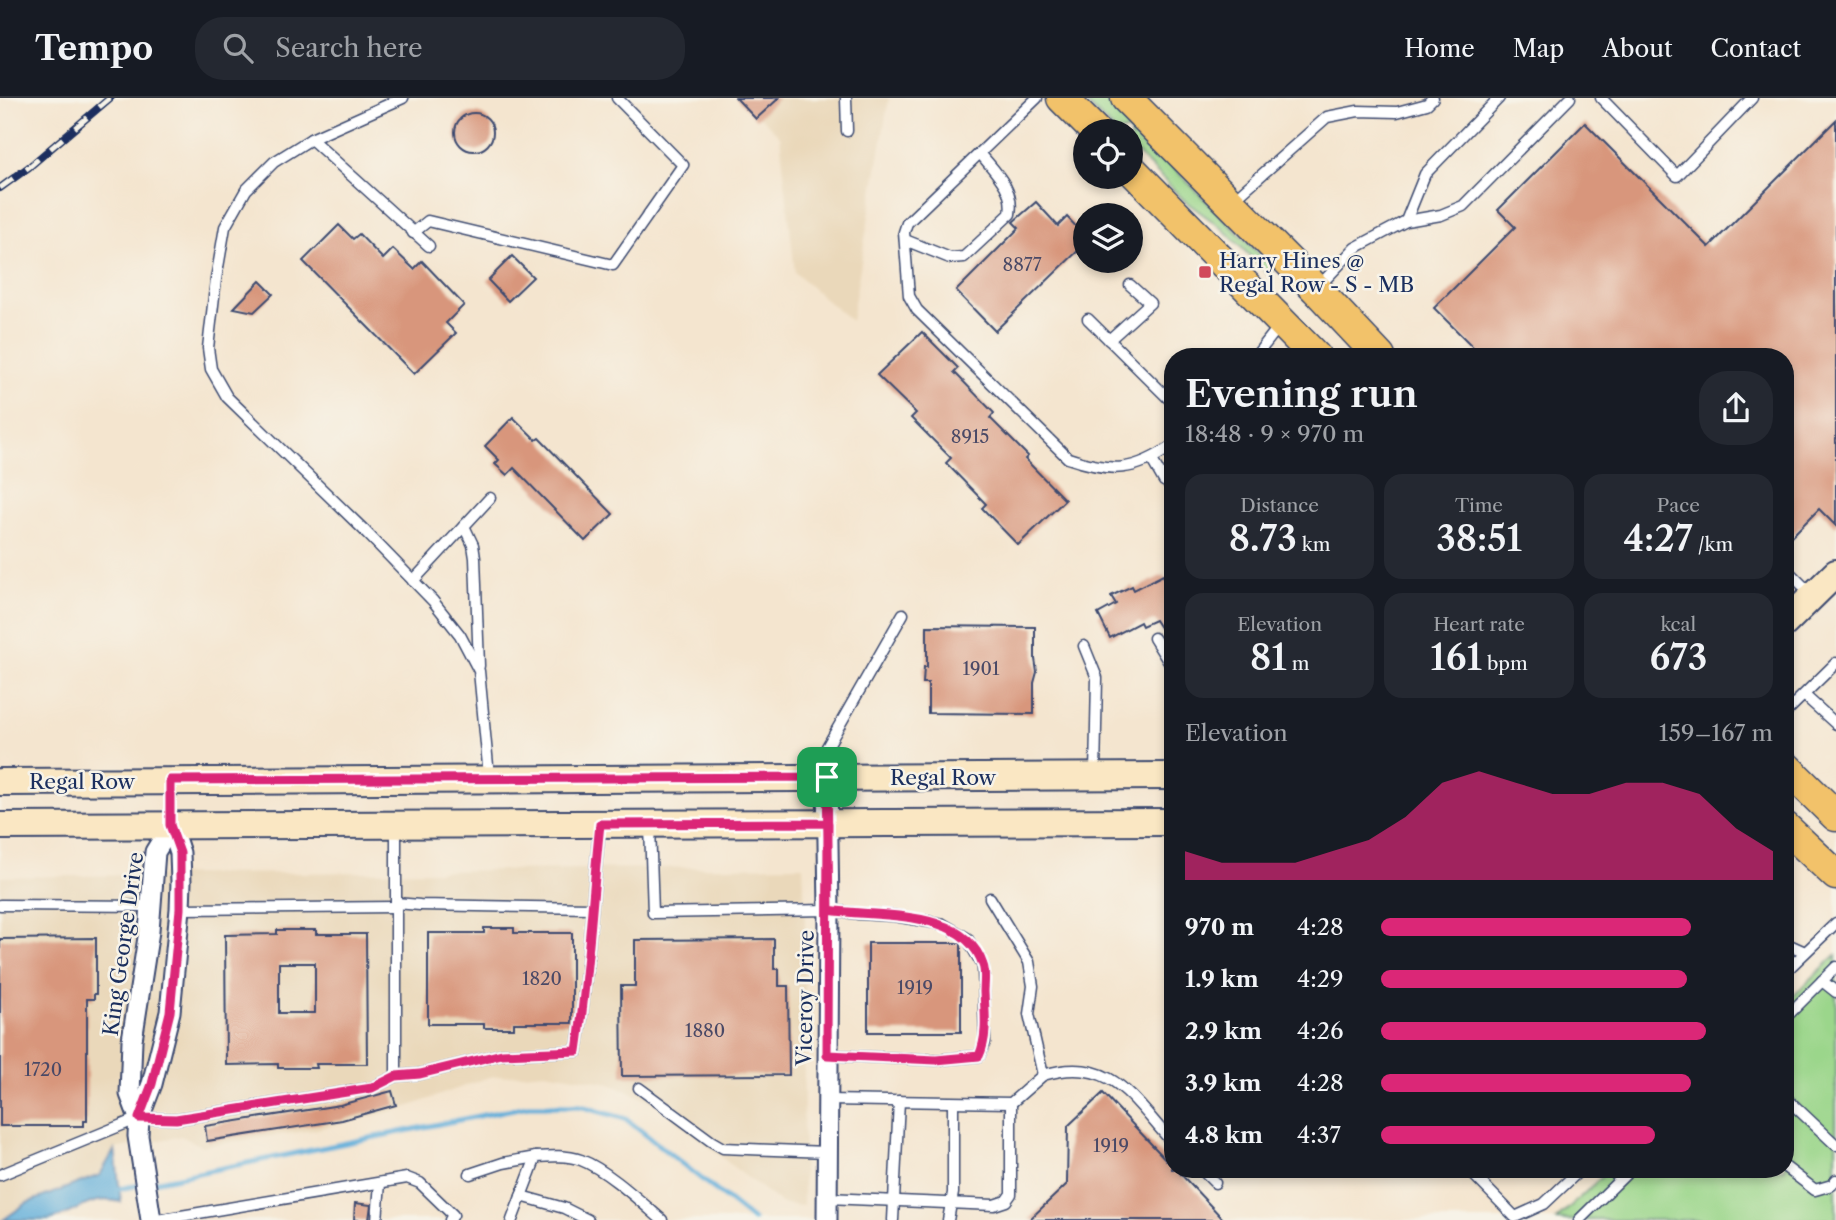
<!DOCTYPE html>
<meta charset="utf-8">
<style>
body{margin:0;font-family:"Libre Caslon Text",serif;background:#242831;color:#f1f3f6;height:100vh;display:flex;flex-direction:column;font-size:26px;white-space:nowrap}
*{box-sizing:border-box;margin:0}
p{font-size:23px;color:#9ea1a6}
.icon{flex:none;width:38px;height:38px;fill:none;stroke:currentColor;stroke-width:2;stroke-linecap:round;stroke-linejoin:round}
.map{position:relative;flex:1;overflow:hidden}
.details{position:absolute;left:1164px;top:250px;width:630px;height:830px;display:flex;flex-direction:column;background:#171b24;border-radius:28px;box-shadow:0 4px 10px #0003}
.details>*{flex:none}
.buttons{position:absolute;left:1073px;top:21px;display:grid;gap:14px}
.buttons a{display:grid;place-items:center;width:70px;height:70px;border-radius:50%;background:#171b24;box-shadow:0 4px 10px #0003;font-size:35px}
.pin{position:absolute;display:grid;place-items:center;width:60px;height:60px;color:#fff;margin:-30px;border-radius:14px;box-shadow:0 4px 10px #0006}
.round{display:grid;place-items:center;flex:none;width:74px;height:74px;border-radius:28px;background:#242831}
.head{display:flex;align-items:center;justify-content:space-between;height:119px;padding:0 21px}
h1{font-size:38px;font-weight:600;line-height:52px}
.metrics{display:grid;grid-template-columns:repeat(3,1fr);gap:10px;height:119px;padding:7px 21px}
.metrics div{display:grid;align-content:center;border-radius:18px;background:#242831;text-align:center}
.metrics b{font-size:35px;font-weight:600}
.metrics small{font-size:19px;font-weight:400}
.metrics p{font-size:19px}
.chart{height:196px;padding:14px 21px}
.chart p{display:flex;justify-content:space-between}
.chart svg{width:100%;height:126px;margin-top:7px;fill:#db2777;opacity:.7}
ul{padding:0 21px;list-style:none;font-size:23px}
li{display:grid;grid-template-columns:112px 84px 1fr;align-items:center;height:52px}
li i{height:18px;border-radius:9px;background:#db2777}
header{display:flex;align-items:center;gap:42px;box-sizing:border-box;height:98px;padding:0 35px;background:#171b24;border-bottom:2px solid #363941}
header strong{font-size:33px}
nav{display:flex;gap:38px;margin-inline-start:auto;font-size:24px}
.search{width:490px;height:63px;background:#242831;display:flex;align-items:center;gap:18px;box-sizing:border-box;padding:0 24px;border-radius:28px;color:#9ea1a6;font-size:26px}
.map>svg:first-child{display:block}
.built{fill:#ead8ba}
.green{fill:#9bd68b;stroke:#5b8274;stroke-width:2}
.water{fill:#60aeda;stroke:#3e6e9c;stroke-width:2}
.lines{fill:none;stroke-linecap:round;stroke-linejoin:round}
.stream{stroke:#60aeda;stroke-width:5}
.building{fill:#d8967c;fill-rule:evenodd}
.lane-casing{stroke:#3c4a6f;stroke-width:13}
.street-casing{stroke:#3c4a6f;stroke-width:23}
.secondary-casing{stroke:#3c4a6f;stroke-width:30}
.primary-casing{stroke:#3c4a6f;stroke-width:33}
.lane{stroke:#fff;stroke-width:10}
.street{stroke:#fff;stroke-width:19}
.secondary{stroke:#fae7c3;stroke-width:26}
.primary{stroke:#f2c26a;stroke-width:30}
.rail-casing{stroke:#1b2f5e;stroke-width:8}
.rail{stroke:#f7f3e8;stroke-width:5;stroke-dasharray:16;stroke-linecap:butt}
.route-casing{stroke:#fff;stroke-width:14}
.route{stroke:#db2777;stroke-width:9}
.poi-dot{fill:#d1495b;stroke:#f7f3e8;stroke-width:2.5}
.labels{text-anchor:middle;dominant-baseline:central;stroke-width:5;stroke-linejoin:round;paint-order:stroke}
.number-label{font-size:18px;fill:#4a4966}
.poi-label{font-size:21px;fill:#1b2f5e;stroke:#f7f3e8;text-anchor:start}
.street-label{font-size:21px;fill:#1b2f5e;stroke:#f7f3e8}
</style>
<header>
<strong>Tempo</strong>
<div class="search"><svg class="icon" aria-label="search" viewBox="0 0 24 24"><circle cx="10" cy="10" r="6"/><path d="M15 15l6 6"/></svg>Search here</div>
<nav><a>Home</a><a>Map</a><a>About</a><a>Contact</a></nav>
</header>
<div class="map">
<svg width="1836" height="1122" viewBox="0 0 1836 1122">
<rect width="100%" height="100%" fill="#f7f3e8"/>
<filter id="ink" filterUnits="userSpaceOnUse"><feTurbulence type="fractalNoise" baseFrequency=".0143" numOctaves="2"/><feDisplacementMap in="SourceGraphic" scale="14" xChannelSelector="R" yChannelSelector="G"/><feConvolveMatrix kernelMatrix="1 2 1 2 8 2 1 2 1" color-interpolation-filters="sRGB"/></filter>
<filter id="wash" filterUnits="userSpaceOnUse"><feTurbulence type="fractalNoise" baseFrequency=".00686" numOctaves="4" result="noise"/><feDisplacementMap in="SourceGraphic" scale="28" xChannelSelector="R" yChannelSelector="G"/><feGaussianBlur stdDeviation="1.57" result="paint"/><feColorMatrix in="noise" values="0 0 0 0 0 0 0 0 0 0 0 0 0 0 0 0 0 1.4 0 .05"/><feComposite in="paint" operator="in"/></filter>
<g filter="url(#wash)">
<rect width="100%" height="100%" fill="#f4e5cf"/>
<g class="built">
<path d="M741,0H889L851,223L795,175L780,38Z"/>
<path d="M803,768L805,817L803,1108L782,1106L736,1071L656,1005L605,984L545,974L489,979L405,1010L313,1032L202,1048L181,1038L115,1051L100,1077L27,1105L0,1122V779Z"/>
</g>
<g class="green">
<path d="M1081,0H1104L1274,171L1269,177L1223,131L1185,103L1131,49L1130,33H1115Z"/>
<path d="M1836,857V1122H1556L1610,1071H1785V906Z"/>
</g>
<path class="water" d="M115,1051L121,1104C86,1096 76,1118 47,1122C33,1122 17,1122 3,1122L27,1105L100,1077Z"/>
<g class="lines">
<path class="stream" d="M114,1092L528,1008H580L626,1021L753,1122"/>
</g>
<g id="blocks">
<g class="building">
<path d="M736,0H779L756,21Z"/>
<circle cx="474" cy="34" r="19"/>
<path d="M1836,22V428L1819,411L1785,445V259H1483L1434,210L1515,129L1498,112L1585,25L1709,149Z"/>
<path d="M1036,104L1058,128L1067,119L1085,138V146L995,233L956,193L1019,130L1013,124Z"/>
<path d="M339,127L353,141L359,136L383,161L393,151L414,171L422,163L464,207L446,225L456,235L414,276L303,163Z"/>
<path d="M512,158L533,179L508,203L488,182Z"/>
<path d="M260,183L273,196L254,214L234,210Z"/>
<path d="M922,234L958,270L954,274L994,315L990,320L1028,358L1025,361L1065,402L1018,447L982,410L986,406L946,365L951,360L911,320L916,315L877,277Z"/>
<path d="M513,319L536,342L539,340L613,416L585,443L514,370L507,377L495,366L499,362L485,348Z"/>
<path d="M1163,477L1165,481L1172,478V548L1155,522L1142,528L1140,524L1110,540L1098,516L1116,506L1111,498L1132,488L1134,492Z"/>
<path d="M927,528L1035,529V561L1037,574L1034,585V616L928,615V585H923L924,569H927Z"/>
<path d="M484,830H514V835H572V925H514V930H484V926H428V835H484Z"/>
<path d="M277,832H316V836H366L367,966H316L317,970H278V966L226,967L225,837L277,836ZM279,865H315V915H279Z"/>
<path d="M96,840V896H94V901H87V1023H84V1028H0V841Z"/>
<path d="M774,841V871H779V888H788L789,977L622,978L621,888H635V842Z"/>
<rect x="868" y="845" width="93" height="89"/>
<path d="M392,993L396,1007L342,1022L207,1043L205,1028L340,1007Z"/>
<path d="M1103,995L1172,1068V1071H1176L1224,1122H1029L1067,1086L1068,1028Z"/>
<path d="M355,1105L371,1107L369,1122H354Z"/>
</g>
</g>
</g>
<g filter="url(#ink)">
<use href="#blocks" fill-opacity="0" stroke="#3c4a6f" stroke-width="2"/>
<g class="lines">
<defs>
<g id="lane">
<path d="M846,0L847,33"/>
<path d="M1037,0L907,125L904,134L909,198L917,212L1068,360C1112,375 1134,374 1172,348"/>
<path d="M1601,0L1677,78L1752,0"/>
<path d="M311,41L403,0"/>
<path d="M1232,103L1327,19L1358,13L1397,14L1427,6L1433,0"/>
<path d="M1406,123L1425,76L1499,0"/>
<path d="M413,135L428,123L613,167L683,67L617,0"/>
<path d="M905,142L950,160L964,159L1010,116C1015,91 994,73 980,55"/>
<path d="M429,148L311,41L274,64L246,92L225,129L216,181L208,250L211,271L227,299L363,431L433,503L460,537L479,573L489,678"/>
<path d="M1319,188L1355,150L1406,123L1441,117L1463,108L1570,0"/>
<path d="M1088,221L1172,304"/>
<path d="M1109,242L1150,205L1130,187"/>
<path d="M1255,259L1280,227"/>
<path d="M1152,362L1164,383L1172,387"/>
<path d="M464,428L473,447L475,460L479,568"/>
<path d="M1785,470L1812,497"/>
<path d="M413,483L490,400"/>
<path d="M1154,540L1172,569"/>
<path d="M1084,548L1097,580L1095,677"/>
<path d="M1804,597L1836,626"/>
<path d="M1785,615L1836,565"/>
<path d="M827,679V649L903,516"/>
<path d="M650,728L653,815L829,812L859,816L894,818L943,826L967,840L983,868L985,944L979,958L936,962L827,957"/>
<path d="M396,805L420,807L591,810"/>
<path d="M0,807L151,808"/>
<path d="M180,811L396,809"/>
<path d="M1785,845L1805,854"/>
<path d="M1785,874L1836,825"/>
<path d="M1822,883L1836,894"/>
<path d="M1785,920L1836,869"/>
<path d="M1043,977C1111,957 1131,999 1172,1044"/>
<path d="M396,978L420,976L502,956L577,953C588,878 592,802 600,726"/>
<path d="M639,990L711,1043L723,1050L827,1054"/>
<path d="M1785,999L1836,1047"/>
<path d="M827,1002L1011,1005L1043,977L1029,916L1033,888L1029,864L990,800"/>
<path d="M1785,1069L1815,1092L1832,1087L1836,1082"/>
<path d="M1201,1071L1215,1085"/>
<path d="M1468,1071L1515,1119L1544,1106L1581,1071"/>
<path d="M470,1076L503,1065L536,1059"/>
<path d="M0,1077L139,1020L176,1021L372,990L396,978V730"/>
<path d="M521,1098L564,1110L588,1122"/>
<path d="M827,1100L994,1107L1006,1103L1011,1096V1005"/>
<path d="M157,1122L407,1080L420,1085L453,1117L450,1122"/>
<path d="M377,1122L380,1085"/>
<path d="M512,1122L536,1059C551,1058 567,1057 581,1062C607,1072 640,1103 662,1122"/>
<path d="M893,1122L899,1003"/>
<path d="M948,1122L953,1095V1005"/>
<path d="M1579,1122L1631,1071"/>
</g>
<g id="street">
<path d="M139,1020L130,996L132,942L149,833L155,754L171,728"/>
<path d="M151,1122L138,1038L139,1020L152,986L170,914L180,811L181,784L180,755L171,728"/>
<path d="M827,1122L829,812L827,679"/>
</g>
<g id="secondary">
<path d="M1785,525L1836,475"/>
<path d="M0,684L1172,678"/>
<path d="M0,728L1172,724"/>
</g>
<g id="primary">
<path d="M1062,0L1095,33"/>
<path d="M1126,0L1316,191L1380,259"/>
<path d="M1130,70L1316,259"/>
<path d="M1785,668L1836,718"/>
<path d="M1785,729L1836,777"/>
</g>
</defs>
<use href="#lane" class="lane-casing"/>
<use href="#street" class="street-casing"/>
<use href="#secondary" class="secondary-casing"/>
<use href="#primary" class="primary-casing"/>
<use href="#lane" class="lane"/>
<use href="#street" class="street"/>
<use href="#secondary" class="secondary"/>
<use href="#primary" class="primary"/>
<defs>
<path id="rail" d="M0,90L29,69L110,0"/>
</defs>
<use href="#rail" class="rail-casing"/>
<use href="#rail" class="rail"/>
</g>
</g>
<g class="lines" filter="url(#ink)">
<defs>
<path id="route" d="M827,679L170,682V727L180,755V811L170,914L152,986L139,1020L176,1021L372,990L396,978L420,976L502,956L577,953C588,878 592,802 600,726L828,725L827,957L936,962L979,958C988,938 985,916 984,894C984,886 986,874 983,867C964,809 878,820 829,812L827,679"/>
</defs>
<use href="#route" class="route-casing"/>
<use href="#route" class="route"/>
</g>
<rect class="poi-dot" x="1198" y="167" width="14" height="14" rx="3.5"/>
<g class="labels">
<g class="number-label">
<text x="1022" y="167">8877</text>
<text x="970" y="339">8915</text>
<text x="981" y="571">1901</text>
<text x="542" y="881">1820</text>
<text x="915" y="890">1919</text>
<text x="705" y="933">1880</text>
<text x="43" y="972">1720</text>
<text x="1111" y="1048">1919</text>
</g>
<g class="poi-label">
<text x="1219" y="162">Harry Hines @<tspan x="1219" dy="24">Regal Row - S - MB</tspan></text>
</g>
<g class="street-label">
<text x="943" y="679">Regal Row</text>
<text x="82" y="683">Regal Row</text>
<text transform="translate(123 846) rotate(-82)">King George Drive</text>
<text transform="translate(805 900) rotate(-89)">Viceroy Drive</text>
</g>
</g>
</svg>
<div class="buttons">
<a><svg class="icon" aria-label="locate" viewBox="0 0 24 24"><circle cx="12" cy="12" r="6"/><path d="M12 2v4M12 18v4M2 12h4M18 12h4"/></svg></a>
<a><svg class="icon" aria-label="layers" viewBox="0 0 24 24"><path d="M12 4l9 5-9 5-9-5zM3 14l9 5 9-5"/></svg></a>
</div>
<div class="pin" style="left:827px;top:679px;background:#1e9e55"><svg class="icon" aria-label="arrive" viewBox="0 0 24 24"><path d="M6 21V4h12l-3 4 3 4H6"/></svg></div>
<section class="details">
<div class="head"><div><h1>Evening run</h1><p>18:48 · 9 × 970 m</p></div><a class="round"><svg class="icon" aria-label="share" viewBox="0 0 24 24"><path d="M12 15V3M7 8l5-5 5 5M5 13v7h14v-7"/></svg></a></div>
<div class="metrics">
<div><p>Distance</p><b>8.73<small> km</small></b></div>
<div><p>Time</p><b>38:51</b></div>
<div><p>Pace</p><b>4:27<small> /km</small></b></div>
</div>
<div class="metrics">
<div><p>Elevation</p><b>81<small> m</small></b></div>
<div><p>Heart rate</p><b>161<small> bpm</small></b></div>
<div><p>kcal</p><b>673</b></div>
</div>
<div class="chart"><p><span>Elevation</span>159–167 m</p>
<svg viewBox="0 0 160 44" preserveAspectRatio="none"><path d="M0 44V34L10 38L20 38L30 38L40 34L50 30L60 22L70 10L80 6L90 10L100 14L110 14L120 10L130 10L140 14L150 26L160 34V44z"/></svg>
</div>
<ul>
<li><b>970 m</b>4:28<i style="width:79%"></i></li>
<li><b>1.9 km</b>4:29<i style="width:78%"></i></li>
<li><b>2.9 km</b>4:26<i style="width:83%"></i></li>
<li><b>3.9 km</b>4:28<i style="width:79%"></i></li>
<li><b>4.8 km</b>4:37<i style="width:70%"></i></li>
</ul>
</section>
</div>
